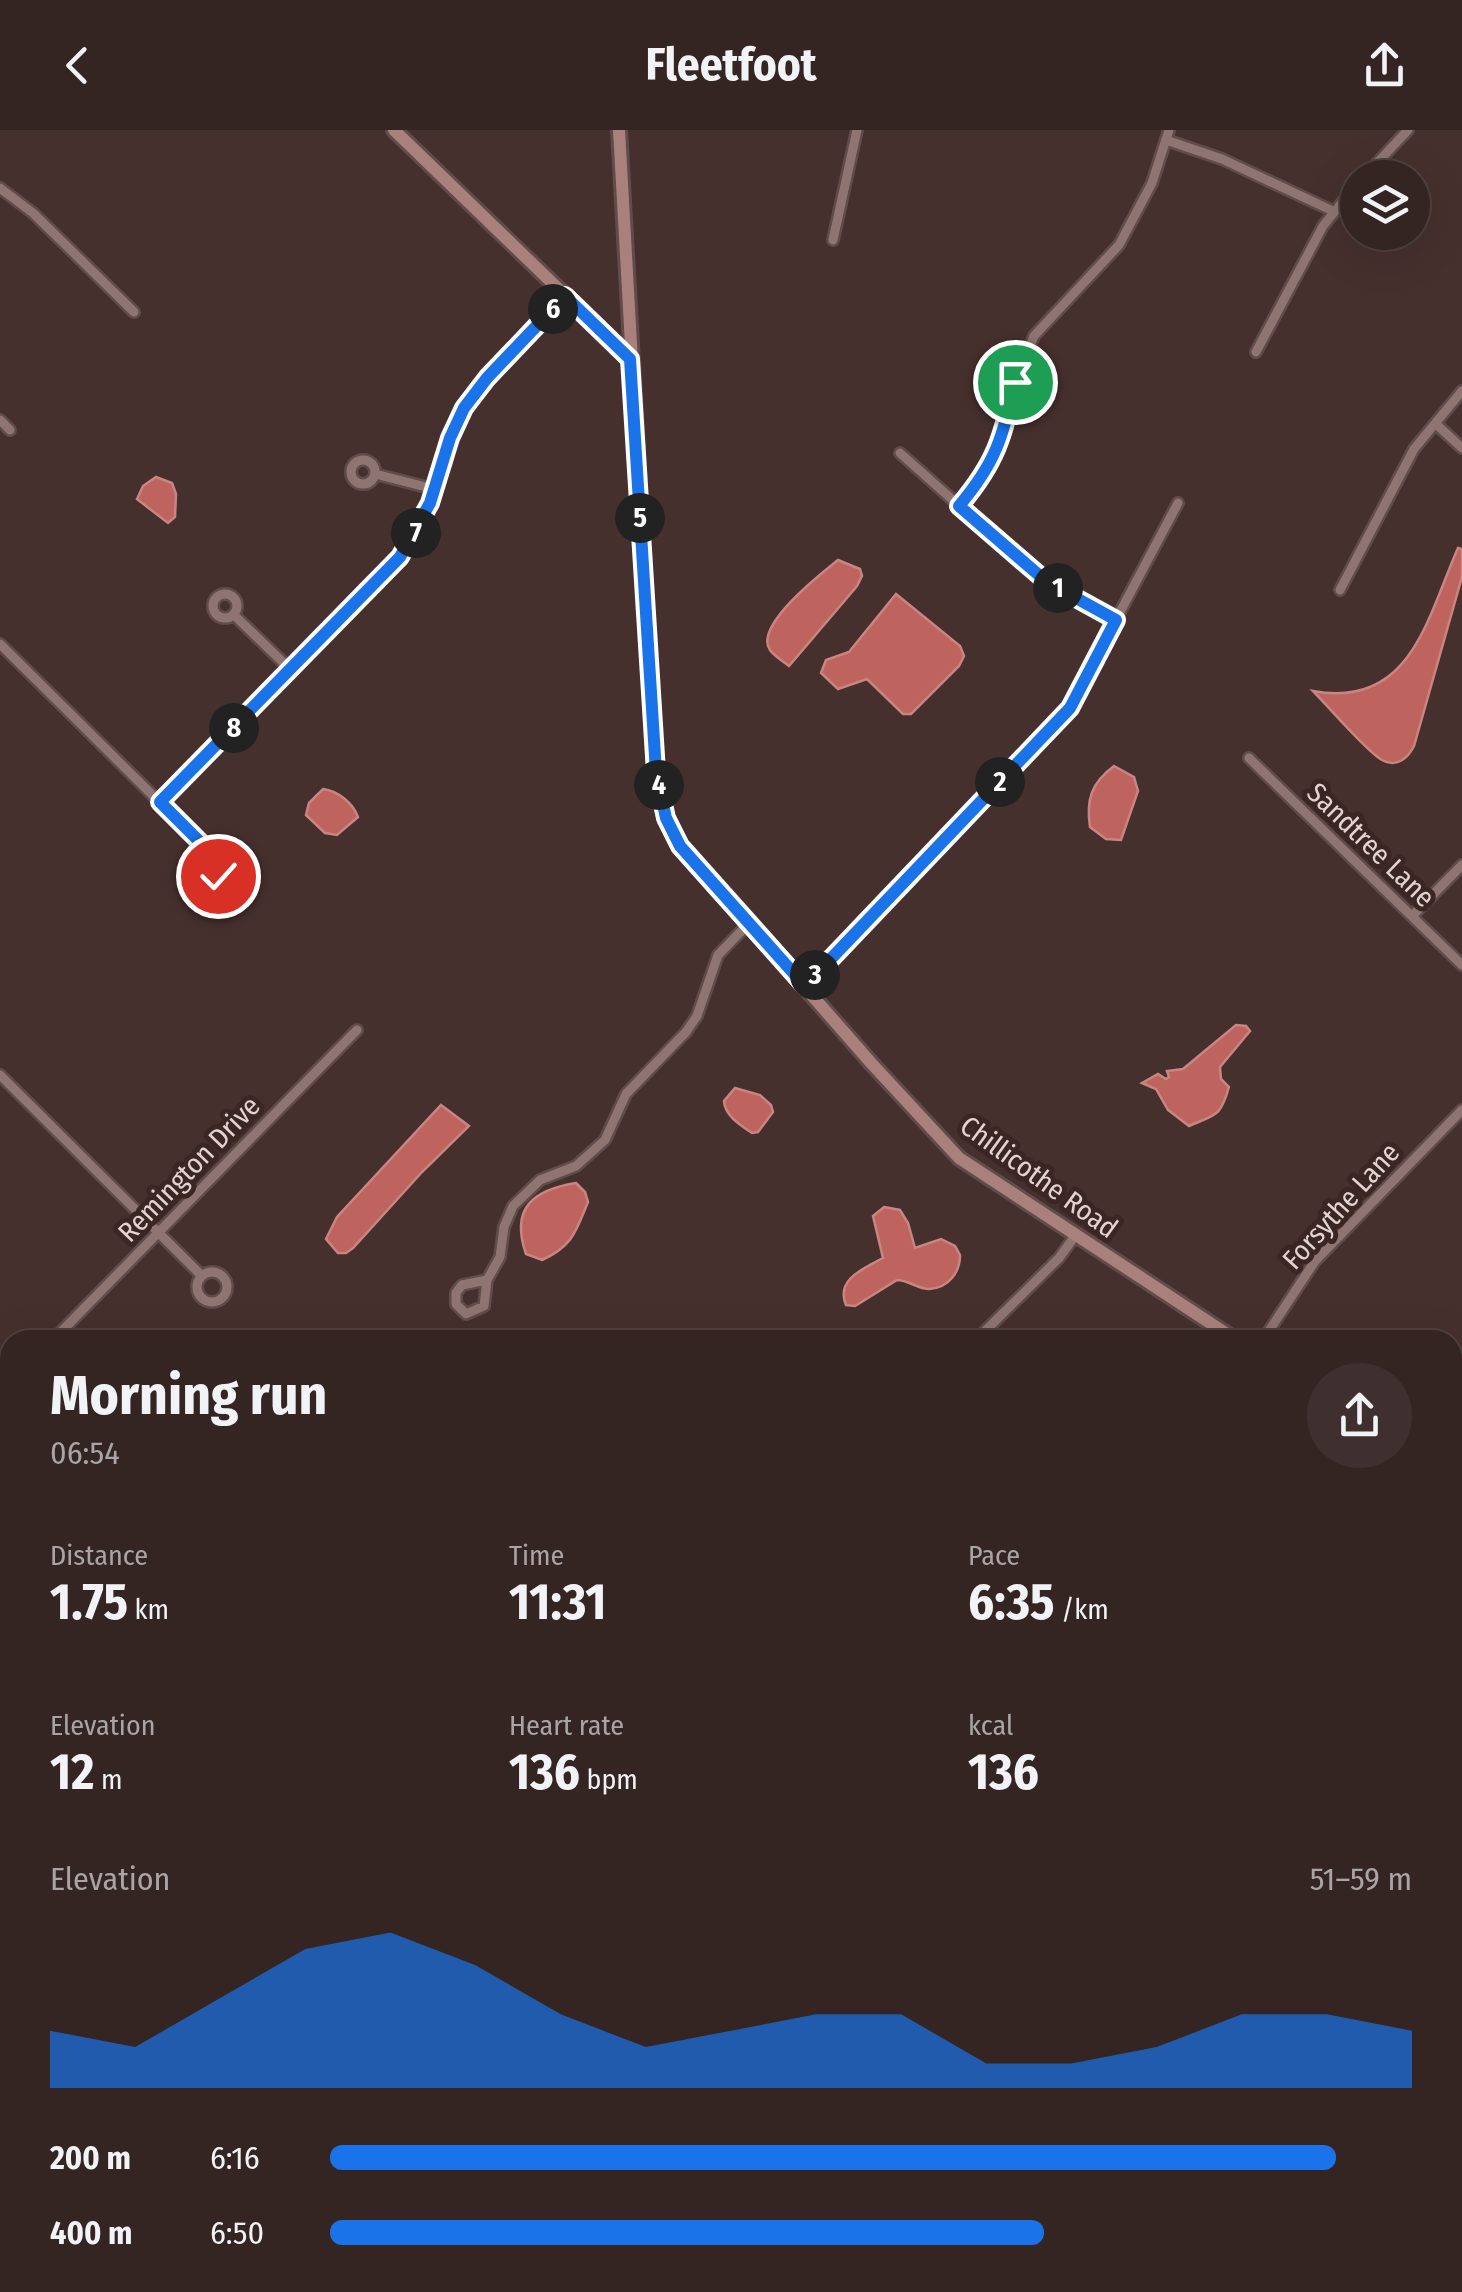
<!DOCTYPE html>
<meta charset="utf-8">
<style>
body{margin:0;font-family:"Fira Sans Condensed",sans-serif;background:#3f302f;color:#f1f3f6;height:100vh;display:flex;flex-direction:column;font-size:38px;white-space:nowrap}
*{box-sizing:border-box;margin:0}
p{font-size:32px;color:#a9a4a5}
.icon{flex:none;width:55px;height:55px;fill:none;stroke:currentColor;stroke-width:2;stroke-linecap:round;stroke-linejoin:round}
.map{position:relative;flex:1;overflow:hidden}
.panel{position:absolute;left:0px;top:1200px;width:1462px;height:962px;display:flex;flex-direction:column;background:#342422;border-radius:30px 30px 0 0;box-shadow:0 10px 40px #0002,0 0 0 2px #4e4140}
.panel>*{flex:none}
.fabs{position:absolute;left:1340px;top:30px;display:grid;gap:20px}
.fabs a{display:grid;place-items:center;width:90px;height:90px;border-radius:50%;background:#342422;box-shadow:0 10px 40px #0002,0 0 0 2px #4e4140;font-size:50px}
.pin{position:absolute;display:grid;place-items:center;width:85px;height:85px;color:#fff;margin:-42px;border:5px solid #fff;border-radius:50%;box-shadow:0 2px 10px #0007}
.km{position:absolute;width:50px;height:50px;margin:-25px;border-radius:50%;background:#222;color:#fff;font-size:28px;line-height:50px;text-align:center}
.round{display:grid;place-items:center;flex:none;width:105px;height:105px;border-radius:52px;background:#3f302f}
.summary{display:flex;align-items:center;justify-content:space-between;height:170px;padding:0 50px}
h1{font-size:55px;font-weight:700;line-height:75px}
.figures{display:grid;grid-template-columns:repeat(3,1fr);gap:15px;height:170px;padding:10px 50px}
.figures div{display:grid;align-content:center}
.figures b{font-size:50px;font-weight:700}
.figures small{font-size:28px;font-weight:400}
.figures p{font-size:28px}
.chart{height:280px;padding:20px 50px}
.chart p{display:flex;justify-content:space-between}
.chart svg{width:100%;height:180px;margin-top:10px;fill:#1a73e8;opacity:.7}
ul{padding:0 50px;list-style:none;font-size:32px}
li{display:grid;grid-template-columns:160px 120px 1fr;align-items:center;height:75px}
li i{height:25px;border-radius:12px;background:#1a73e8}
header{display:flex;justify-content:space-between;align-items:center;height:130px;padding:0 50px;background:#342422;font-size:45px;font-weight:700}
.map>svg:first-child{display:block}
.built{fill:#543634}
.water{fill:#be635e;stroke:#c98581;stroke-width:2.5}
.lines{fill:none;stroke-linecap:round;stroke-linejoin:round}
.stream{stroke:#c98581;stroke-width:2.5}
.street-casing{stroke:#5f4c4b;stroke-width:14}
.secondary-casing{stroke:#5f4c4b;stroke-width:18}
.street{stroke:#8f7572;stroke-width:9}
.secondary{stroke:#aa807c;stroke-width:12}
.route-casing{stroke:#fff;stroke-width:20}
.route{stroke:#1a73e8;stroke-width:12}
.labels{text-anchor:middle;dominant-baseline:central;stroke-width:10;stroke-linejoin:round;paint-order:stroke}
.street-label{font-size:28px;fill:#e3d4d3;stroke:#3b2624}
</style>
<header><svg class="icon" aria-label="back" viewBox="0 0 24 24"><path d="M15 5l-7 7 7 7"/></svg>Fleetfoot<svg class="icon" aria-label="share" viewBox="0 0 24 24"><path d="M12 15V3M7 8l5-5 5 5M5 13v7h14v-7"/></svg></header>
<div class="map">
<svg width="1462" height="2162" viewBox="0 0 1462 2162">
<rect width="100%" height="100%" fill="#46302e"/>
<path class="built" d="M1453,1970L1462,1973V2162H1384L1352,2153L1452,2152Z"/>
<g class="water">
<path d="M156,347L172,353L176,364L175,387L168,393L137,369L143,356Z"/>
<path d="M1458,418L1462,419V447L1414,616C1408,628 1397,638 1382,630C1366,621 1329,577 1313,561C1411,579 1427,488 1458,418Z"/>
<path d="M838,430L860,439L862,446L857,456L789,536C783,531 774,526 770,520C753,496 822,443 838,430Z"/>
<path d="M896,464L960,516L964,526L959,536L911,584H903L867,549L838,559L821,543L826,530L849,522Z"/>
<path d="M1114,636L1134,647L1138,661L1121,710L1106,709L1090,697C1086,670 1091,653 1114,636Z"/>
<path d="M323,659C338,661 353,673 358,687L337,705L325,703L306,685L309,673Z"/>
<path d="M1236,895L1246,896L1250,901L1220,937L1221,949L1229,957C1220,988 1216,984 1189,996L1168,980L1156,959L1142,953L1158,944L1166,949L1169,947L1167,941L1183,939Z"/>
<path d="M735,958L760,965L771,975L773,982L758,1002L752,1003C740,995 725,986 724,971Z"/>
<path d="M441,975L469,996L422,1042L353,1118L346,1123H338L326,1109L337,1087Z"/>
<path d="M576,1053L585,1062L588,1072C576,1101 573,1116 542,1130L526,1124C510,1078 533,1060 576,1053Z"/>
<path d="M884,1077L900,1080L908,1093L915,1118L941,1109L955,1116L960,1125C960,1142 949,1158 929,1159C918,1159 908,1150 897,1150L855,1176L846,1175C835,1149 865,1138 883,1128L873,1086Z"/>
</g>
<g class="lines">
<path class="stream" d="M671,2162L673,2152"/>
<defs>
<g id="street">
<path d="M1166,10L1222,29L1333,81"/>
<path d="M1363,48L1408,0"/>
<path d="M0,58L33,83L134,182"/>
<path d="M833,110L857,0"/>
<path d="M1256,222L1323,96L1358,53"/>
<path d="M0,290L10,300"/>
<path d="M1436,294L1462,318"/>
<path d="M900,323L1030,439L1060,460L1116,490"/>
<circle cx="363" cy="342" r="12"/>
<path d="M375,344L434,359"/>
<path d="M959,376L980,351L998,321L1015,252L1034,206L1119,115L1152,53L1169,0"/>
<path d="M1340,460L1414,319L1462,261"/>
<circle cx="225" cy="476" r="12"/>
<path d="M234,485L291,540"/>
<path d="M0,514L218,730"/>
<path d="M1249,628L1462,835"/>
<path d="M161,671L400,427L430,373L450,307L464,278L487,248L565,166"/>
<circle cx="227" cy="738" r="12"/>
<path d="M1412,786L1462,735"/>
<path d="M805,856L1069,578L1178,373"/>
<path d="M0,945L201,1145"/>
<circle cx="212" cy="1157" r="15"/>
<path d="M487,1150L462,1155L456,1163V1174L466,1184L484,1176L487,1150L500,1127L504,1097L513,1076L540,1050L576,1036L605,1010L626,964L686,902L697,886L718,825L749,793"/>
<path d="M53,1210L357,900"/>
<path d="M976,1210L1059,1128L1075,1106"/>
<path d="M1263,1210L1315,1131L1462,980"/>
<path d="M1452,1281L1462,1267"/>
<path d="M0,1566L10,1576"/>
<path d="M0,1727L10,1717"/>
<path d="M1452,1952L1462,1955"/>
<path d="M0,1987L10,1998"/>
<path d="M0,2014L10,2004"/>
<path d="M54,2152V2162"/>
<path d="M205,2152V2162"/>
<path d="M325,2152L335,2162"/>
<path d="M569,2152L578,2162"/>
<path d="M694,2152L703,2162"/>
<path d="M871,2152L878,2162"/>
<path d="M1188,2152L1189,2162"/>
<path d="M417,2162V2152"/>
<path d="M627,2162L628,2152"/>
<path d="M1042,2162L1053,2152"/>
<path d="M1211,2162L1212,2152"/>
</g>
<g id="secondary">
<path d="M394,0L631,229"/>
<path d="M619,0L655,642L666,688L681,716L872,934L959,1028L1236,1210"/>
<path d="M1452,1351L1462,1357"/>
</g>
</defs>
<use href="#street" class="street-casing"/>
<use href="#secondary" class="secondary-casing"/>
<use href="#street" class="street"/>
<use href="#secondary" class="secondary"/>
</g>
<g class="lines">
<defs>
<path id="route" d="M218,746L214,738L218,730L160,672L400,427L430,373L450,308L464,278L487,248L565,166L630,229L656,642L666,688L680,716L805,856L1070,578L1116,490L1047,452L959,376C997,331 1002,308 1015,252"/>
</defs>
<use href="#route" class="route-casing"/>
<use href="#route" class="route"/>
</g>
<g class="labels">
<g class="street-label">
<text transform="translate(1371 715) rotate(44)">Sandtree Lane</text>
<text transform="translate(189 1039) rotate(-46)">Remington Drive</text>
<text transform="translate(1039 1047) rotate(36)">Chillicothe Road</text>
<text transform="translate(1341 1076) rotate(-48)">Forsythe Lane</text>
</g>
</g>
</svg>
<div class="fabs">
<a><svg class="icon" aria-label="layers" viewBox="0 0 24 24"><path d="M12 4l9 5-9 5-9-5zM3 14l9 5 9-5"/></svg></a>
</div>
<div class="pin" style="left:1015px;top:252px;background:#1e9e55"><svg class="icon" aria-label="arrive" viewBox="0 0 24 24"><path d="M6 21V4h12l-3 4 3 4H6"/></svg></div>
<div class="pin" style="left:218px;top:746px;background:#d93025"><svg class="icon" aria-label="check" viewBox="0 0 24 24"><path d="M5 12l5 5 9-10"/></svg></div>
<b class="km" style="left:1058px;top:458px">1</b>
<b class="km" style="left:1000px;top:652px">2</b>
<b class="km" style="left:815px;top:845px">3</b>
<b class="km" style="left:659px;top:655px">4</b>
<b class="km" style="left:640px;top:388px">5</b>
<b class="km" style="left:553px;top:179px">6</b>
<b class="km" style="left:416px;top:403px">7</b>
<b class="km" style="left:234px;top:598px">8</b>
<section class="panel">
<div class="summary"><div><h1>Morning run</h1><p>06:54</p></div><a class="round"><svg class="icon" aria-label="share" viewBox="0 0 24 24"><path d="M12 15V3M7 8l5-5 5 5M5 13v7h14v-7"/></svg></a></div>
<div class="figures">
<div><p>Distance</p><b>1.75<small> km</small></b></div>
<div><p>Time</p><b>11:31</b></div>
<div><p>Pace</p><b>6:35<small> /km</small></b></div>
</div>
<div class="figures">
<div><p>Elevation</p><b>12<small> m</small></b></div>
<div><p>Heart rate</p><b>136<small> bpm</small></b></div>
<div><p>kcal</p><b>136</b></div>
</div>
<div class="chart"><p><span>Elevation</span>51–59 m</p>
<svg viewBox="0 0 160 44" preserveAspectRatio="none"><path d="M0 44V30L10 34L20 22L30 10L40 6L50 14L60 26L70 34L80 30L90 26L100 26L110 38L120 38L130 34L140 26L150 26L160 30V44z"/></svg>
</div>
<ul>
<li><b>200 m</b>6:16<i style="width:93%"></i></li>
<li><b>400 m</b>6:50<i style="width:66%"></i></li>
</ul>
</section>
</div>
